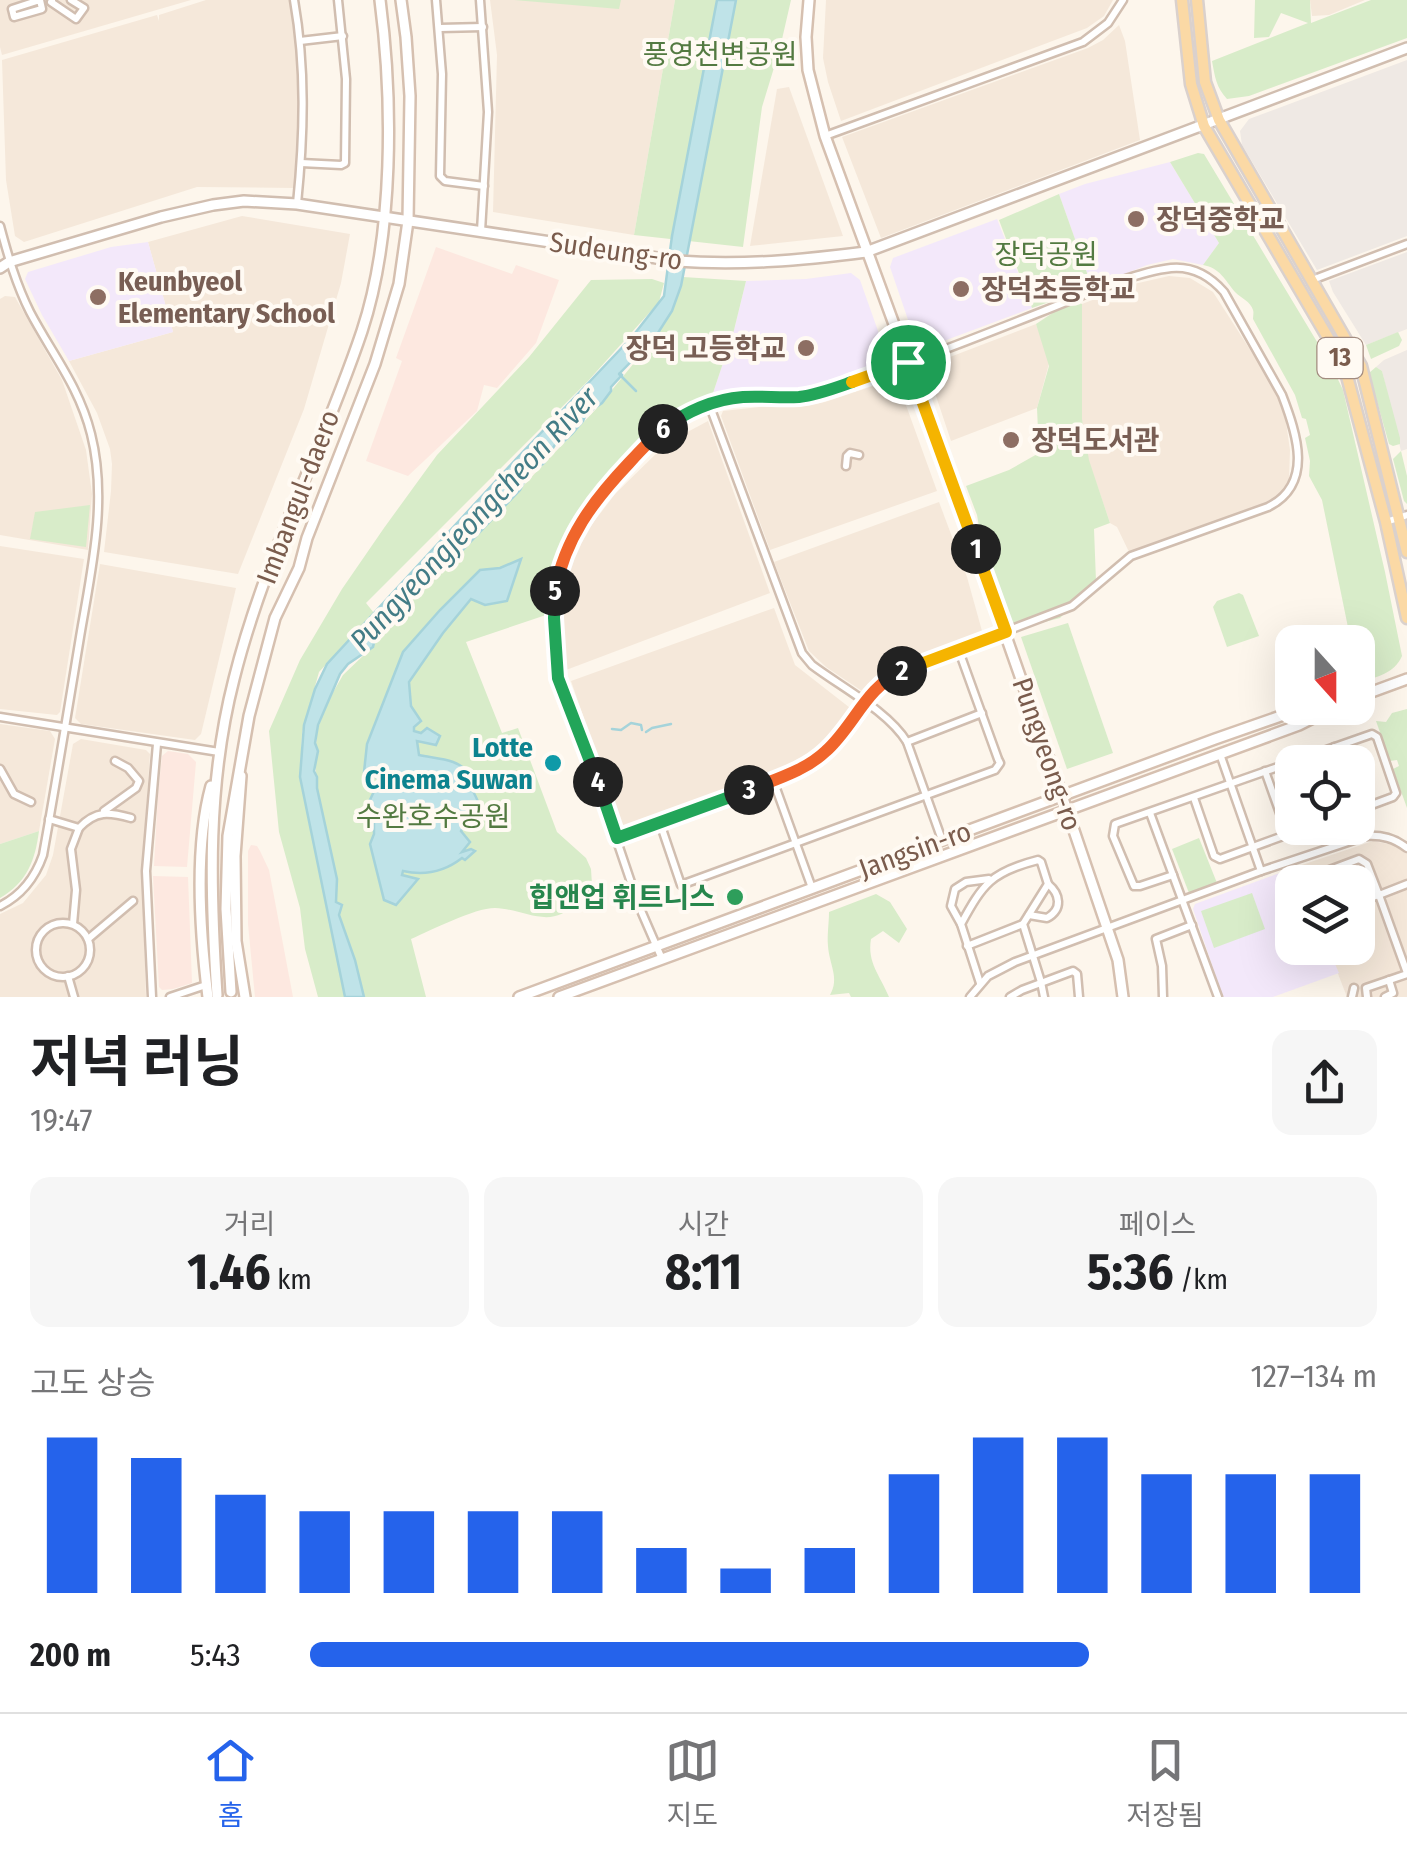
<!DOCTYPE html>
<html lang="ko">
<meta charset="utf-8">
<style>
body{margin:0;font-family:"Fira Sans Condensed","Noto Sans KR",sans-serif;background:#f6f6f6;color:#202124;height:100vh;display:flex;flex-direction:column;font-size:38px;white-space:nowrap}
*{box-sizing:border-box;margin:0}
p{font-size:32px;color:#757577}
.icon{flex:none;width:55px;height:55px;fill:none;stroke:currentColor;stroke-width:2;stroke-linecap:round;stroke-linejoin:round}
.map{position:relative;height:997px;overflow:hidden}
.sheet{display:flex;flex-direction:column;background:#fff;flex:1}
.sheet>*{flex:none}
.needle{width:65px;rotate:159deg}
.fabs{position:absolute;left:1275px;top:625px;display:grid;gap:20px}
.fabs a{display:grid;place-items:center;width:100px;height:100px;border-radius:20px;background:#fff;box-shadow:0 10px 40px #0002;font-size:50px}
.pin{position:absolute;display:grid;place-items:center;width:85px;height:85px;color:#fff;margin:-42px;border:5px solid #fff;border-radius:50%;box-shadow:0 2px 10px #0007}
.km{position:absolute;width:50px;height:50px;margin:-25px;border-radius:50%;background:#222;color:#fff;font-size:28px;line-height:50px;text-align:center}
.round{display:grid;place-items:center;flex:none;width:105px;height:105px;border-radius:20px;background:#f6f6f6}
.headline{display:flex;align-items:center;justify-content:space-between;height:170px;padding:0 30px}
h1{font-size:55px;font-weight:700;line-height:75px}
.figures{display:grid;grid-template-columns:repeat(3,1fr);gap:15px;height:170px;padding:10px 30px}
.figures div{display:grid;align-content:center;border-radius:20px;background:#f6f6f6;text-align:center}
.figures b{font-size:50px;font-weight:700}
.figures small{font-size:28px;font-weight:400}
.figures p{font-size:28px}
.chart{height:280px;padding:20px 30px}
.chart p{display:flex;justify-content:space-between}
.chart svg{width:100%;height:180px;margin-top:10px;stroke:#2563eb;stroke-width:6}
ul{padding:0 30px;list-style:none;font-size:32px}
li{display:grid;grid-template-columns:160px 120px 1fr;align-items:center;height:75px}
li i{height:25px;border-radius:12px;background:#2563eb}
.tabs{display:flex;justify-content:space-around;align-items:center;height:140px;border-top:2px solid #e0e0e0;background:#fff;font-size:28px;color:#757577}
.tabs a{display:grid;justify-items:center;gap:5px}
.tabs .active{color:#2563eb}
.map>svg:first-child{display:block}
.residential{fill:#f5e8da}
.commercial{fill:#fde8e0}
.industrial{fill:#efe9e4}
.education{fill:#f3e8fa}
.green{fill:#d8ecc9}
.water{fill:#bfe3e8;stroke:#a5d3da;stroke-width:2.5}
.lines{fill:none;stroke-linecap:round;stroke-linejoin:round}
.stream{stroke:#a5d3da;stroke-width:2.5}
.minor-casing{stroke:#d1beb0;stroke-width:11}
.tertiary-casing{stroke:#d1beb0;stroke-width:14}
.secondary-casing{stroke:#d6c0b0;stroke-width:14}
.primary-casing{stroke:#dad1cd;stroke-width:15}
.minor{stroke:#fff;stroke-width:6}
.tertiary{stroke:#fff;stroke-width:9}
.secondary{stroke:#fff;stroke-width:9}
.primary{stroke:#fbd9a5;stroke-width:10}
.split-1-casing{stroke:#fff;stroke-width:20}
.split-2-casing{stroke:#fff;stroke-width:20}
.split-3-casing{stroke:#fff;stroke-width:20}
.split-4-casing{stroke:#fff;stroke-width:20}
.split-5-casing{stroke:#fff;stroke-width:20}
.split-6-casing{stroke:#fff;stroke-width:20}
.split-7-casing{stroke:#fff;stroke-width:20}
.split-8-casing{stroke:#fff;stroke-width:20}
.split-1{stroke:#f5b400;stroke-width:12}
.split-2{stroke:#f5b400;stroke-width:12}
.split-3{stroke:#f0652b;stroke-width:12}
.split-4{stroke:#22a559;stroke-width:12}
.split-5{stroke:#22a559;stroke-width:12}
.split-6{stroke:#f0652b;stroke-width:12}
.split-7{stroke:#22a559;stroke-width:12}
.split-8{stroke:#f5b400;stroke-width:12}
.education-dot{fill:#8d6e63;stroke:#fffaf3;stroke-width:4}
.culture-dot{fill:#0f9aa8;stroke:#fffaf3;stroke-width:4}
.leisure-dot{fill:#2e9e5b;stroke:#fffaf3;stroke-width:4}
.labels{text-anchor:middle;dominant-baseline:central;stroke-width:8;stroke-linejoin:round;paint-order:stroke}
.shield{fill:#fffaf3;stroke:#a28b7f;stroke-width:2.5}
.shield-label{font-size:25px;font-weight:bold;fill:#7a5c4d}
.park-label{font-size:28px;fill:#537a41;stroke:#fffaf3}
.education-label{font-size:28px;font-weight:bold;fill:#785e54;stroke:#fffaf3;text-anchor:start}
.street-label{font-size:28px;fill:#7a5c4d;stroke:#fffaf3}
.culture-label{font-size:28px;font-weight:bold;fill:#0d838f;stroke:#fffaf3;text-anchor:end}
.leisure-label{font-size:28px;font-weight:bold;fill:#27864d;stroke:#fffaf3;text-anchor:end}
.water-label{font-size:30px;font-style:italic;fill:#437c86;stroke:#fffaf3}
</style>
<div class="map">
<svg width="1407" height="997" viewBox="0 0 1407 997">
<rect width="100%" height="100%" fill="#fdf6ec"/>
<g class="residential">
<path d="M0,0H191L2,55L0,47Z"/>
<path d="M206,0H289L298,56L300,106L294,188L197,187L24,242L15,236L6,180L2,60L157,15L159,21V15Z"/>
<path d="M490,0H675L634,235L493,212L497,55Z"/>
<path d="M826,0H1113L1104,16L1087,28L841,121L828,82L823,58Z"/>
<path d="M1310,0H1365L1329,15L1312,16Z"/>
<path d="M1119,25L1125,41L1140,140L881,238L842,137L1088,48L1103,40Z"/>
<path d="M789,87L843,236L750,246L777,89Z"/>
<path d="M242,216L350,234L341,283L304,409L238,574L104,552L111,491L112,464L110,449L97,413L69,361L173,332L148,242Z"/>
<path d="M1169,276L1190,278L1213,292L1283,401L1290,450L1289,480L1280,495L1260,505L1129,552L1117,527L1110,523L1084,447L1082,419V304L1134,284Z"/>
<path d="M5,296L15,297L62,380L86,450L92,494L88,550L0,535V299Z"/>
<path d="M1036,324L1050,360L1037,408L951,441L928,372L929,365Z"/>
<path d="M891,380L898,383L937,491L770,550L721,416L723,411L779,405L805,406L825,402Z"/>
<path d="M708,421L770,593L566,670L562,634V597L566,578L583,536L615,494L667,443Z"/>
<path d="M939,502L967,577L982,631L893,667L862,691L826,667L809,651L774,562Z"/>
<path d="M0,546L84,559L60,712L57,715L0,709Z"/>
<path d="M100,564L236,588L201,734L195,740L81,724L75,718Z"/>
<path d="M774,608L795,665L854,711L837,734L820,751L804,762L782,772L622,828L571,681Z"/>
<path d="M0,724L50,731L55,739L39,831L0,844Z"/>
<path d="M81,739L146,750L150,754L142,871L146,997H0V914L23,903L46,875L53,855L73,744Z"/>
<path d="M1373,841L1393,845L1407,854V997H1347L1328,948H1358V882H1302L1296,867Z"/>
</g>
<g class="commercial">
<path d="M436,247L512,274L516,265L559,280L536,343L497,388L484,385L477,411L408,476L366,461L402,361L396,358Z"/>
<path d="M168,751L188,754L196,762L187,867L154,866L158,794L162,756Z"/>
<path d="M251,845L257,846L260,851L269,870L293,997H255L248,924V851Z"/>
<path d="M153,876L188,877L192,983L173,989L162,990L159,987Z"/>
</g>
<g class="industrial">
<path d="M1407,60V236L1317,270L1242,145L1240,131L1249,119Z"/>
<path d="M1407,252V329L1366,345L1333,292L1329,281Z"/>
<path d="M1407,350V449L1401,451L1382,371L1376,367L1384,360Z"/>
</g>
<g class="education">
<path d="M1170,162L1219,243L1203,265L1173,259L1147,265L1092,287L1059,194L1085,184Z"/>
<path d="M997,219L1032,308L925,348L917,346L890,267L893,258Z"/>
<path d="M148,242L173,332L69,361L42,315L25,279L28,272L111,247Z"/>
<path d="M851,273L860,280L889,362L816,386L732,394L711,399L734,330L746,281L806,279Z"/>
<path d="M1296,867L1302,882H1292V948H1328L1339,973L1273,997H1223L1193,909L1195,904Z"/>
</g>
<g class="green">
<path d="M514,0H621L619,9Z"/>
<path d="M675,0H791L780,48L762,107L743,247L634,235Z"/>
<path d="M1255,0H1310L1311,23L1371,0H1407V38L1249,96L1227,99C1216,87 1215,77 1212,61L1308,23L1281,13L1269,37L1254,38Z"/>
<path d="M1198,153L1204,154L1331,365L1343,390L1385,572L1402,656C1394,674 1378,676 1361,682L1358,671V642H1351L1322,500L1309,476L1310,461L1305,438L1310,435L1306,419L1302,418L1295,395L1253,319C1253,316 1254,313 1253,310C1251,302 1241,298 1235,292C1225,280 1220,268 1203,265L1219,243L1170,162Z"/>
<path d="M1059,194L1092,287L1032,308L999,220Z"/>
<path d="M683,277L746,281L734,330L711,399L657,430L567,528L546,615L466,642L502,733L518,728L557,832L586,858L591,869L592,885L586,901L587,903L584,908L577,901C552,932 526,909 495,908C474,908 432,930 411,939L426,997H318L305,949L300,908L279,832L269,731L300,660L342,589L384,528L437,455L529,357L591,280L652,279L664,283L659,302L588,381L366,603L374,613L319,672L302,733L300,777L324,894L336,897L337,879L317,788L315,759L317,731L328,701L343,675L366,653L381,622L407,600L503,507L598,407L652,341Z"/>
<path d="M1072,300L1082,304V419L1089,460L1110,523L1094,529L1096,581L1060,618L1005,632L987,573L977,515L966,486L1009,470L1039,453L1037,408L1049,366L1036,324Z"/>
<path d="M1398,332L1402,340L1399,346L1371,359L1366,345Z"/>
<path d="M1376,367L1382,371L1400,438V444L1393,446L1389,444L1369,373Z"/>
<path d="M1401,451L1407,476V504L1404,501L1393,459Z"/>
<path d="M90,505L86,547L30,539L35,512Z"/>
<path d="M1239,593L1243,595L1259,636L1227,647L1213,607L1217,601Z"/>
<path d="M1068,623L1113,753L1067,769L1021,637Z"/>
<path d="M1407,709V808L1393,769L1399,766L1397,760L1390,761L1376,721L1386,722L1392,713Z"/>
<path d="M39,831C35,861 27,882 0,898V844Z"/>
<path d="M1199,838L1217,883L1189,893L1172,849Z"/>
<path d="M1252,893L1265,929L1214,948L1201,911Z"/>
<path d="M876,894L890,902L907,929L899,943L883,931L871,939C867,963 880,975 889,997H851L849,993L830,995C840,978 829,964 828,946C827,935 829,923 829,912Z"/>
</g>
<g class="water">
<path d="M717,0H736L681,286L672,311L656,336L620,373L622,375L611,387V391L602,403L586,414L583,421L572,434L562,443H556L544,463L527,476L520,490L456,557L445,561L429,580L388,614L378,625L373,647L348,664L340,674L318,725L315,743L318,751L314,771L317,777V788L337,879L336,902L342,905L339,915L355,960L364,997H345L300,777L304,725L315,689L327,664L517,458L632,337L664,296L672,236Z"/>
<path d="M521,559L507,601L485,605L471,599L443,633L409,682L411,706L421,721L414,727V731L421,733L427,728L440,736L436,745L417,741L419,755C437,759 459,758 470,775L467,778C472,794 485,804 478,821L458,810L456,813L467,819L461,831L470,842L462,852L471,849L475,851L465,860L462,858C444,872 425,876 403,871L402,875L418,879L396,905L384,900L370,844L374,834V823L367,806L380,779L364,772L367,744L403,652L440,610L480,570L500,568Z"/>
</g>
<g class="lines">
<g class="stream">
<path d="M619,374L636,391"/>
<path d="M612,729L621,730L631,723L641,725L642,730"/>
<path d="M646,732L652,728L671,724"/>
</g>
<defs>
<g id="minor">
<path d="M40,0L42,9L14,17L12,9Z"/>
<path d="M52,0L51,2L76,19L84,8L71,0"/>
<path d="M294,0C306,68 304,135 297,204"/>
<path d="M436,0L442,74L440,176L445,181L484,186"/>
<path d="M480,0L488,112L481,231"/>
<path d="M440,28L483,27"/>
<path d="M300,41L343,36"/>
<path d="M825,136L1083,42L1108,23L1123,0"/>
<path d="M301,163L341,165L345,163L346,79L338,0"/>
<path d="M0,226C8,256 16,284 30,312C52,354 79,386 91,434C108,501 91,571 80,637C68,710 56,783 43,855C35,878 22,895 0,906"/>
<path d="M1312,280L1407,244"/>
<path d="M709,404L802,653L812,665C841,687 888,711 907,742L942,840"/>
<path d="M846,466L847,456L850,453L859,455"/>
<path d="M1386,522L1407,515"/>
<path d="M0,717L219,752"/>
<path d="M907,742L982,713"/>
<path d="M1334,747L1340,762"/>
<path d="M1220,754L1261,871"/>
<path d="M0,769L14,794L31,802"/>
<path d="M1265,771L1287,833"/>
<path d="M773,780L812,888"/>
<path d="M1194,798L1214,856L1220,859L1305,828"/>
<path d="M104,811L136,788L139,781L128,768L115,761"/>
<path d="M1358,811L1366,836"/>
<path d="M1150,813L1218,997"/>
<path d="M49,819L79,828C96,810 109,812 131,818"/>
<path d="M660,823L681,885L995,770L1000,763L998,759L959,651"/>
<path d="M617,838L799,770L826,751L874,689L897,673L1072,606L1131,556L1268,507C1314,484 1297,434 1282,395L1224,292C1210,276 1192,266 1171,268C1133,272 1077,298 1041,312C970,340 899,368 826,391C797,400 766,394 736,398C714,401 691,410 672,422C655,434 642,450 628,464C564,530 542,585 557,678L597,782L639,906L662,959"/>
<path d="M1327,871L1359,859L1367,864L1379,895L1407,884"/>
<path d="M1173,875L1140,886H1134L1113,836L1115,824L1372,734L1377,737L1396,793L1393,797L1358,810"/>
<path d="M1358,902L1379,895L1407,973"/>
<path d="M1358,910L1360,919L1358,922"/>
<path d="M1029,915L1047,918C1063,909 1060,894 1048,884"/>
<circle cx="63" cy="950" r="27"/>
<path d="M73,924L76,890L71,849L79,828"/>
<path d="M961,924L951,906L955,889L966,882L989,879"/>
<path d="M88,939L133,901"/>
<path d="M967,946L1023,924"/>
<path d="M68,976L74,997"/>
<path d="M980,983L961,924C983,884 991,872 1038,860L1041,862L1048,884L1023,924L1041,982L1044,997"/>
<path d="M152,997L146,871L157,744"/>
<path d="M170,997L206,985"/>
<path d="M970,997L988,976L1015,962L1261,871L1366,836C1382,835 1394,838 1407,848"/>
<path d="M1010,997L1022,990L1073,971L1077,974L1079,997"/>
<path d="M1163,997L1162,966L1156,939L1192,925"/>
<path d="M1352,997L1354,988"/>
<path d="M1367,997L1366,988L1407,974"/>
<path d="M1385,997L1393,993L1389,980"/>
</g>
<path id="tertiary" d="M0,268L9,262L161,217L213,205L244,201L297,204L677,261C741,266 803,260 866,252L1407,48"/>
<g id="secondary">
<path d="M809,0L806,37L808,70L825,136L954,488L1067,810L1118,960L1123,997"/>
<path d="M1358,697L1407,679"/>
<path d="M241,776L235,856L236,941L245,997"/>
<path d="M231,992L226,909L228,836L249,716L275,618L299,568L307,538L375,364L399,284L408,221L410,96L406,37L401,0"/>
<path d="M217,995C210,887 207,784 234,679C264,558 323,448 362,331C394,234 393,100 380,0"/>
<path d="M208,997C200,933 194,848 211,786"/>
<path d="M519,997L1215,739L1295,711L1313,708"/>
<path d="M559,997L1299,725L1333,708"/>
</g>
<g id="primary">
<path d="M1182,0L1191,84L1204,126L1344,365L1386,522L1407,618"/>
<path d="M1197,0L1205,82L1219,120L1361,366L1407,552"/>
</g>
</defs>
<use href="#minor" class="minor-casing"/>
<use href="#tertiary" class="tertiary-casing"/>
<use href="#secondary" class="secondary-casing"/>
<use href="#primary" class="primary-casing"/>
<use href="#minor" class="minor"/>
<use href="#tertiary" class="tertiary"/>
<use href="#secondary" class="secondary"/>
<use href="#primary" class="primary"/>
</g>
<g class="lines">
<defs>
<path id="split-1" d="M908,362L976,549"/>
<path id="split-2" d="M902,671L1006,632L976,549"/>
<path id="split-3" d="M749,790C776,779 805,771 826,751C854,726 866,687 902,671"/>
<path id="split-4" d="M598,782L617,838L749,790"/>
<path id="split-5" d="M555,591L554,618L558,678L598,782"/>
<path id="split-6" d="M555,591C565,538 593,501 629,463C640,451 651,439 663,429"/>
<path id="split-7" d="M663,429C685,412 714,399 743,397C762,396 780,398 799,397C817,395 835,388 852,382"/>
<path id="split-8" d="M852,382L908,362"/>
</defs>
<use href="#split-1" class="split-1-casing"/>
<use href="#split-2" class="split-2-casing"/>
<use href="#split-3" class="split-3-casing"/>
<use href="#split-4" class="split-4-casing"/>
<use href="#split-5" class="split-5-casing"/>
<use href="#split-6" class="split-6-casing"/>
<use href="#split-7" class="split-7-casing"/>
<use href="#split-8" class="split-8-casing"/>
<use href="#split-1" class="split-1"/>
<use href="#split-2" class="split-2"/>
<use href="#split-3" class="split-3"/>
<use href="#split-4" class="split-4"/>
<use href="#split-5" class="split-5"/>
<use href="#split-6" class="split-6"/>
<use href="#split-7" class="split-7"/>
<use href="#split-8" class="split-8"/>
</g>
<g class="education-dot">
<circle cx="1136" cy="219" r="10"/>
<circle cx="961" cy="289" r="10"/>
<circle cx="98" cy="297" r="10"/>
<circle cx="806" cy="348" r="10"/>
<circle cx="1011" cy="440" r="10"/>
</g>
<circle class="culture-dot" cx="553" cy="763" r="10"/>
<circle class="leisure-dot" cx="735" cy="897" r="10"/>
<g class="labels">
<rect class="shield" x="1317.5" y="338" width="45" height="40" rx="8"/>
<g class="shield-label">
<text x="1340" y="358">13</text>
</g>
<g class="park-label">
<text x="720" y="54">풍영천변공원</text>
<text x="1046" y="254">장덕공원</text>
<text x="433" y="816">수완호수공원</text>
</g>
<g class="education-label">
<text x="1156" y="219">장덕중학교</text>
<text x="118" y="281">Keunbyeol<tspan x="118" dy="32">Elementary School</tspan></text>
<text x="981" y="289">장덕초등학교</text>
<text x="786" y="348" text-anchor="end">장덕 고등학교</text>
<text x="1031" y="440">장덕도서관</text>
</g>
<g class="street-label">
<text transform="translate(616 251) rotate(8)">Sudeung-ro</text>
<text transform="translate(298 497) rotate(-69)">Imbangul-daero</text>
<text transform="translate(1047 754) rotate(71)">Pungyeong-ro</text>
<text transform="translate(915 850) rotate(-20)">Jangsin-ro</text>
</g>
<g class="culture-label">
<text x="533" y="747">Lotte<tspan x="533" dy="32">Cinema Suwan</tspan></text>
</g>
<g class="leisure-label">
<text x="715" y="897">힙앤업 휘트니스</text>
</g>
<g class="water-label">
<text transform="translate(474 519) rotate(-47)">Pungyeongjeongcheon River</text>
</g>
</g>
</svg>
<div class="fabs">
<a><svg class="needle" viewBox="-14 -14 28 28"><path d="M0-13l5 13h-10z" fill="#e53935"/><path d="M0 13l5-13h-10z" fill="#757577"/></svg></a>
<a><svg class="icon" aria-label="locate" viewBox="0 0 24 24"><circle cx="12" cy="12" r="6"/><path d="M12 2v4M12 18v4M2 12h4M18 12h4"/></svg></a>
<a><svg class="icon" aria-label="layers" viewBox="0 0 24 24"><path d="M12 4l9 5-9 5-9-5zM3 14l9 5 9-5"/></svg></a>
</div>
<div class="pin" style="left:908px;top:362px;background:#1e9e55"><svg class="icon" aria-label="arrive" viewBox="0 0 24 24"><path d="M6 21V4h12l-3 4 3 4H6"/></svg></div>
<b class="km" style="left:976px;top:549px">1</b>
<b class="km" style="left:902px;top:671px">2</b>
<b class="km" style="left:749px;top:790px">3</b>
<b class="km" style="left:598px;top:782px">4</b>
<b class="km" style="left:555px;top:591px">5</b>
<b class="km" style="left:663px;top:429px">6</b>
</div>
<section class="sheet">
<div class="headline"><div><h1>저녁 러닝</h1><p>19:47</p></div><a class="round"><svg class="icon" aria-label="share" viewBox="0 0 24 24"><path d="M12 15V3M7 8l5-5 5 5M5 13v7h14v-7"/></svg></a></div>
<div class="figures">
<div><p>거리</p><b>1.46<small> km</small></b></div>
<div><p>시간</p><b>8:11</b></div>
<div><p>페이스</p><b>5:36<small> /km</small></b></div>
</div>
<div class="chart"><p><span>고도 상승</span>127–134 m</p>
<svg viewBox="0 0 160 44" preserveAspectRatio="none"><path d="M5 44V6M15 44V11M25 44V20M35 44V24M45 44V24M55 44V24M65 44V24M75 44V33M85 44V38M95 44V33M105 44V15M115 44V6M125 44V6M135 44V15M145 44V15M155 44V15"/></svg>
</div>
<ul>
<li><b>200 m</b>5:43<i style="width:73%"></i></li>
</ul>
</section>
<nav class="tabs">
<a class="active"><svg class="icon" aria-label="home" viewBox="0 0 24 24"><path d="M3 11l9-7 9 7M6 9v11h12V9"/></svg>홈</a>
<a><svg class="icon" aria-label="map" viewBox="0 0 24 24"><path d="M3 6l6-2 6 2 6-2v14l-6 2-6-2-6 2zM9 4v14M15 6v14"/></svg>지도</a>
<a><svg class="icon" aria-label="saved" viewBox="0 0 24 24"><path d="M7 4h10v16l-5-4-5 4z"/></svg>저장됨</a>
</nav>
